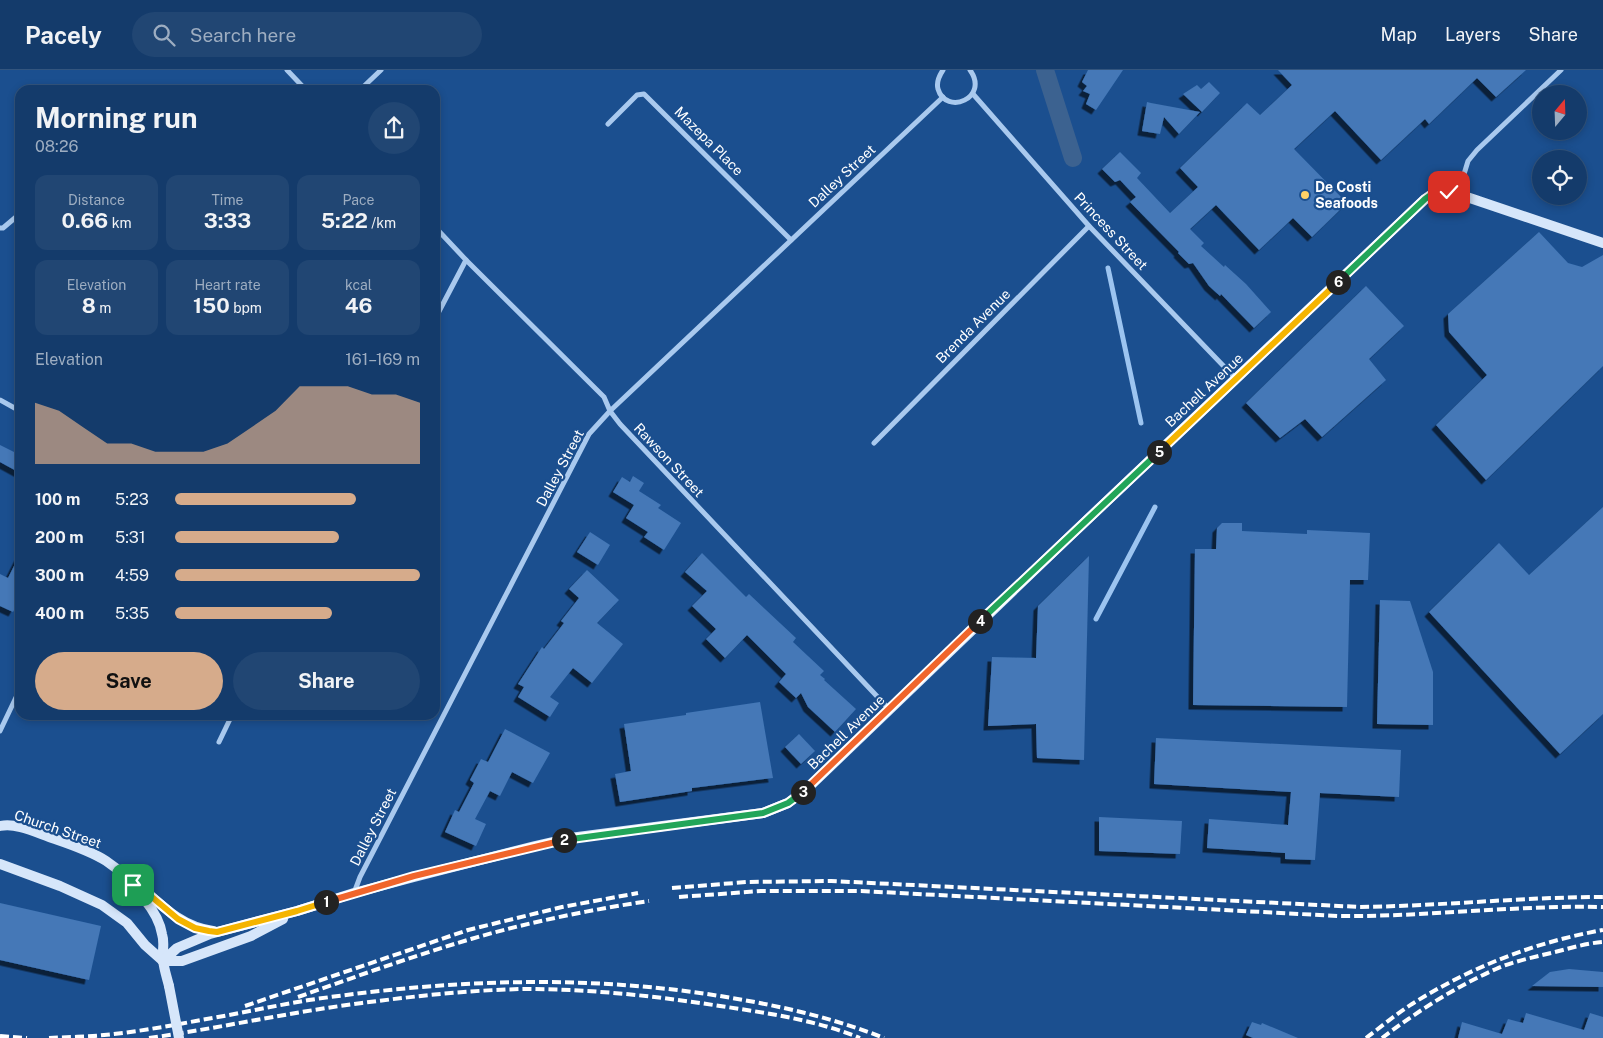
<!DOCTYPE html>
<meta charset="utf-8">
<style>
body{margin:0;font-family:"Public Sans",sans-serif;background:#214673;color:#f1f3f6;height:100vh;display:flex;flex-direction:column;font-size:19px;white-space:nowrap}
*{box-sizing:border-box;margin:0}
p{font-size:16px;color:#9dadc1}
.icon{flex:none;width:28px;height:28px;fill:none;stroke:currentColor;stroke-width:2;stroke-linecap:round;stroke-linejoin:round}
.map{position:relative;flex:1;overflow:hidden}
.drawer{position:absolute;left:15px;top:15px;width:425px;height:635px;display:flex;flex-direction:column;background:#143b6b;border-radius:15px;box-shadow:0 2px 8px #0003,0 0 0 1px #33557e}
.drawer>*{flex:none}
.needle{width:32px;rotate:19deg}
.buttons{position:absolute;left:1532px;top:15px;display:grid;gap:10px}
.buttons a{display:grid;place-items:center;width:55px;height:55px;border-radius:50%;background:#143b6b;box-shadow:0 2px 8px #0003,0 0 0 1px #33557e;font-size:25px}
.pin{position:absolute;display:grid;place-items:center;width:42px;height:42px;color:#fff;margin:-21px;border-radius:10px;box-shadow:0 2px 8px #0006}
.km{position:absolute;width:25px;height:25px;margin:-12px;border-radius:50%;background:#222;color:#fff;font-size:14px;line-height:25px;text-align:center}
.round{display:grid;place-items:center;flex:none;width:52px;height:52px;border-radius:26px;background:#214673}
.summary{display:flex;align-items:center;justify-content:space-between;height:85px;padding:0 20px}
h1{font-size:28px;font-weight:700;line-height:38px}
.figures{display:grid;grid-template-columns:repeat(3,1fr);gap:8px;height:85px;padding:5px 20px}
.figures div{display:grid;align-content:center;border-radius:12px;background:#214673;text-align:center}
.figures b{font-size:21px;font-weight:700}
.figures small{font-size:14px;font-weight:400}
.figures p{font-size:14px}
.chart{height:140px;padding:10px 20px}
.chart p{display:flex;justify-content:space-between}
.chart svg{width:100%;height:90px;margin-top:5px;fill:#d6ab8b;opacity:.7}
.primary-button{display:flex;gap:10px;margin-top:auto;padding:10px 20px}
.primary-button a{flex:1;height:58px;border-radius:30px;background:#d6ab8b;color:#111;font-size:20px;font-weight:700;line-height:58px;text-align:center}
.primary-button a+a{background:#214673;color:#f1f3f6}
ul{padding:0 20px;list-style:none;font-size:16px}
li{display:grid;grid-template-columns:80px 60px 1fr;align-items:center;height:38px}
li i{height:12px;border-radius:6px;background:#d6ab8b}
header{display:flex;align-items:center;gap:30px;box-sizing:border-box;height:70px;padding:0 25px;background:#143b6b;border-bottom:1px solid #33557e}
header strong{font-size:24px}
nav{display:flex;gap:28px;margin-inline-start:auto;font-size:18px}
.search{width:350px;height:45px;background:#214673;display:flex;align-items:center;gap:12px;box-sizing:border-box;padding:0 18px;border-radius:28px;color:#9dadc1;font-size:19px}
.map>svg:first-child{display:block}
.lines{fill:none;stroke-linecap:round;stroke-linejoin:round}
.stream{stroke:#9cc4f0;stroke-width:5}
.canal{stroke:#3c6290;stroke-width:18}
.building{fill:#4478b7;filter:url(#shadow)}
.minor{stroke:#a9c9ee;stroke-width:5}
.secondary{stroke:#d6e6fa;stroke-width:10}
.rail{stroke:#fff;stroke-width:4;stroke-dasharray:9 4;stroke-linecap:butt}
.secondary-bridge{stroke:#d6e6fa;stroke-width:10}
.split-1-casing{stroke:#fff;stroke-width:10}
.split-2-casing{stroke:#fff;stroke-width:10}
.split-3-casing{stroke:#fff;stroke-width:10}
.split-4-casing{stroke:#fff;stroke-width:10}
.split-5-casing{stroke:#fff;stroke-width:10}
.split-6-casing{stroke:#fff;stroke-width:10}
.split-7-casing{stroke:#fff;stroke-width:10}
.split-1{stroke:#f5b400;stroke-width:6}
.split-2{stroke:#f0652b;stroke-width:6}
.split-3{stroke:#22a559;stroke-width:6}
.split-4{stroke:#f0652b;stroke-width:6}
.split-5{stroke:#22a559;stroke-width:6}
.split-6{stroke:#f5b400;stroke-width:6}
.split-7{stroke:#22a559;stroke-width:6}
.poi-dot{fill:#ffd166;stroke:#1b4f8f;stroke-width:2}
.labels{text-anchor:middle;dominant-baseline:central;stroke-width:4.5;stroke-linejoin:round;paint-order:stroke}
.street-label{font-size:14px;fill:#fff;stroke:#1b4f8f}
.poi-label{font-size:14px;font-weight:bold;fill:#fff;stroke:#1b4f8f;text-anchor:start}
</style>
<header>
<strong>Pacely</strong>
<div class="search"><svg class="icon" aria-label="search" viewBox="0 0 24 24"><circle cx="10" cy="10" r="6"/><path d="M15 15l6 6"/></svg>Search here</div>
<nav><a>Map</a><a>Layers</a><a>Share</a></nav>
</header>
<div class="map">
<svg width="1603" height="968" viewBox="0 0 1603 968">
<defs>
<filter id="shadow"><feDropShadow dx="-4.5" dy="4.5" stdDeviation="0" flood-color="#0009"/></filter>
</defs>
<rect width="100%" height="100%" fill="#1b4f8f"/>
<g class="lines">
<g class="stream">
<path d="M1108,198L1141,353"/>
<path d="M1096,549L1155,437"/>
</g>
<path class="canal" d="M1045,0L1073,88"/>
</g>
<g class="building">
<path d="M1088,0H1123L1096,40L1086,34L1090,24L1083,21L1087,16L1082,12Z"/>
<path d="M1278,0H1526L1496,27L1477,8L1429,54L1425,49L1381,90L1335,41L1294,79L1347,133L1312,167L1293,148L1259,180L1216,135L1190,159L1204,173L1201,176L1224,197L1225,195L1246,214L1271,242L1254,258L1221,224L1220,226L1209,216L1193,193L1189,194L1178,183L1179,182L1130,132L1136,127L1120,110L1115,112L1102,99L1120,82L1141,103L1137,108L1170,143L1198,117L1180,98L1247,33L1260,45L1292,15Z"/>
<path d="M1209,12L1220,23L1202,42L1183,24L1197,15L1201,19Z"/>
<path d="M1147,32L1151,33L1200,42L1179,64L1164,47L1160,64L1142,61Z"/>
<path d="M1539,162L1568,193L1582,197L1603,185V296L1486,410L1436,355L1487,305L1449,262L1448,244Z"/>
<path d="M1366,216L1404,256L1369,289L1386,310L1322,367L1305,349L1280,368L1246,333Z"/>
<path d="M0,375L20,385V403L0,392Z"/>
<path d="M633,406L644,413L639,421L661,435L658,438L681,453L664,480L644,467L648,462L626,448L634,435L613,422L622,407L630,412Z"/>
<path d="M1603,437V644L1560,684L1429,542L1499,473L1529,505Z"/>
<path d="M1222,453H1242V461L1307,464V460L1370,463L1368,510H1350L1347,637L1193,635L1195,479H1216L1217,458Z"/>
<path d="M590,462L610,475L598,495L577,482Z"/>
<path d="M702,483L746,527L749,524L796,568L793,572L824,601L820,605L825,609L824,610L856,639L835,662L808,637L801,623L796,628L779,612L786,604L747,565L725,588L706,569L716,559L692,536L707,521L685,502Z"/>
<path d="M20,484V530L13,542L0,536V504L8,508Z"/>
<path d="M1089,486L1084,690L1037,688L1036,654L988,656L992,587L1036,588L1038,536Z"/>
<path d="M587,500L619,530L597,553L623,574L592,613L573,598L550,627L559,633L550,647L518,627L524,617L518,614L542,577L544,579L564,553L561,551L579,528L569,519Z"/>
<path d="M1380,530L1410,531L1433,602V655L1377,654Z"/>
<path d="M760,632L773,708L692,718V721L620,732L615,704L631,701L624,654L686,645V643Z"/>
<path d="M505,659L550,683L533,713L512,702L500,726L490,721L475,749L486,754L476,776L445,762L455,740L459,742L474,713L470,710L481,689L488,692Z"/>
<path d="M799,664L815,681L801,694L785,677Z"/>
<path d="M1156,668L1401,680L1399,727L1320,723L1315,790L1285,789V783L1207,778L1209,749L1288,755L1291,722L1154,714Z"/>
<path d="M1099,747L1182,751L1180,784L1099,781Z"/>
<path d="M0,833L101,856L89,910L0,890Z"/>
<path d="M1569,899L1603,902V917L1532,916L1550,902Z"/>
<path d="M1526,943L1584,960L1590,943L1603,947V968H1458L1462,952L1502,964L1508,949L1523,953Z"/>
<path d="M1252,952L1261,955L1262,953L1298,968H1253L1246,965Z"/>
</g>
<g class="lines">
<g class="minor">
<path d="M287,0L306,20"/>
<path d="M943,0C939,6 936,12 938,19C946,46 990,28 970,0"/>
<path d="M360,20L381,0"/>
<path d="M973,24L1089,156L1236,309"/>
<path d="M608,54L637,25L644,24L791,170"/>
<path d="M1458,124L1468,91L1477,80L1561,0"/>
<path d="M435,157L466,190L604,327L610,341L620,354L889,639"/>
<path d="M0,158H3L16,147L20,140"/>
<path d="M435,249L466,190"/>
<path d="M0,330L20,341"/>
<path d="M874,373L1089,156"/>
<path d="M0,661L20,619"/>
<path d="M219,672L232,645"/>
<path d="M354,823L360,807L589,364L610,341L943,27"/>
</g>
<g class="secondary">
<path d="M0,756C17,752 39,764 55,769C99,784 117,792 145,830C153,840 160,851 162,864C165,873 162,881 163,890C164,899 167,908 169,916"/>
<path d="M0,794L60,816L102,835L127,853L145,875L163,891"/>
<path d="M142,818C164,838 183,857 213,861"/>
<path d="M163,891L177,878L210,864L297,841L354,823L414,807L535,776L570,768L763,743L788,733L810,716L1070,466L1425,129L1441,122L1458,124L1603,173"/>
<path d="M163,891H182L251,866L283,849"/>
</g>
<g class="rail">
<path d="M672,818L747,812L831,811L1360,837C1441,836 1522,827 1603,827"/>
<path d="M679,827L761,821H861L1338,846C1426,847 1514,835 1603,837"/>
<path d="M298,927C355,907 413,886 471,869C529,852 589,840 649,831"/>
<path d="M245,936L468,860L562,837L638,823"/>
<path d="M0,966L27,968"/>
<path d="M49,968C67,967 86,967 104,965C136,962 169,956 201,950C237,944 273,936 309,930C447,910 582,904 720,926C776,935 831,947 884,968"/>
<path d="M149,968C220,958 291,942 362,933C416,926 470,920 524,919C590,919 656,926 720,936C767,943 816,950 860,968"/>
<path d="M1366,968C1381,957 1396,944 1412,934C1471,897 1535,872 1603,860"/>
<path d="M1382,968C1418,941 1455,917 1496,899C1514,891 1535,887 1555,882C1571,878 1587,873 1603,872"/>
</g>
<path class="secondary-bridge" d="M169,916L179,968"/>
</g>
<g class="lines">
<defs>
<path id="split-1" d="M133,815L121,801L178,849L195,858L209,861L217,862L297,841L326,832"/>
<path id="split-2" d="M326,832L414,806L564,770"/>
<path id="split-3" d="M564,770L763,743L788,733L803,722"/>
<path id="split-4" d="M803,722L980,551"/>
<path id="split-5" d="M980,551L1159,382"/>
<path id="split-6" d="M1159,382L1338,212"/>
<path id="split-7" d="M1338,212L1425,129L1432,124L1449,122"/>
</defs>
<use href="#split-1" class="split-1-casing"/>
<use href="#split-2" class="split-2-casing"/>
<use href="#split-3" class="split-3-casing"/>
<use href="#split-4" class="split-4-casing"/>
<use href="#split-5" class="split-5-casing"/>
<use href="#split-6" class="split-6-casing"/>
<use href="#split-7" class="split-7-casing"/>
<use href="#split-1" class="split-1"/>
<use href="#split-2" class="split-2"/>
<use href="#split-3" class="split-3"/>
<use href="#split-4" class="split-4"/>
<use href="#split-5" class="split-5"/>
<use href="#split-6" class="split-6"/>
<use href="#split-7" class="split-7"/>
</g>
<circle class="poi-dot" cx="1305" cy="125" r="5"/>
<g class="labels">
<g class="street-label">
<text transform="translate(709 71) rotate(45)">Mazepa Place</text>
<text transform="translate(842 106) rotate(-43)">Dalley Street</text>
<text transform="translate(1111 161) rotate(47)">Princess Street</text>
<text transform="translate(973 256) rotate(-45)">Brenda Avenue</text>
<text transform="translate(1204 320) rotate(-43)">Bachell Avenue</text>
<text transform="translate(669 390) rotate(47)">Rawson Street</text>
<text transform="translate(560 398) rotate(-62)">Dalley Street</text>
<text transform="translate(846 662) rotate(-44)">Bachell Avenue</text>
<text transform="translate(373 757) rotate(-63)">Dalley Street</text>
<text transform="translate(58 759) rotate(19)">Church Street</text>
</g>
<g class="poi-label">
<text x="1315" y="117">De Costi<tspan x="1315" dy="16">Seafoods</tspan></text>
</g>
</g>
</svg>
<div class="buttons">
<a><svg class="needle" viewBox="-14 -14 28 28"><path d="M0-13l5 13h-10z" fill="#e53935"/><path d="M0 13l5-13h-10z" fill="#9dadc1"/></svg></a>
<a><svg class="icon" aria-label="locate" viewBox="0 0 24 24"><circle cx="12" cy="12" r="6"/><path d="M12 2v4M12 18v4M2 12h4M18 12h4"/></svg></a>
</div>
<div class="pin" style="left:133px;top:815px;background:#1e9e55"><svg class="icon" aria-label="arrive" viewBox="0 0 24 24"><path d="M6 21V4h12l-3 4 3 4H6"/></svg></div>
<div class="pin" style="left:1449px;top:122px;background:#d93025"><svg class="icon" aria-label="check" viewBox="0 0 24 24"><path d="M5 12l5 5 9-10"/></svg></div>
<b class="km" style="left:326px;top:832px">1</b>
<b class="km" style="left:564px;top:770px">2</b>
<b class="km" style="left:803px;top:722px">3</b>
<b class="km" style="left:980px;top:551px">4</b>
<b class="km" style="left:1159px;top:382px">5</b>
<b class="km" style="left:1338px;top:212px">6</b>
<section class="drawer">
<div class="summary"><div><h1>Morning run</h1><p>08:26</p></div><a class="round"><svg class="icon" aria-label="share" viewBox="0 0 24 24"><path d="M12 15V3M7 8l5-5 5 5M5 13v7h14v-7"/></svg></a></div>
<div class="figures">
<div><p>Distance</p><b>0.66<small> km</small></b></div>
<div><p>Time</p><b>3:33</b></div>
<div><p>Pace</p><b>5:22<small> /km</small></b></div>
</div>
<div class="figures">
<div><p>Elevation</p><b>8<small> m</small></b></div>
<div><p>Heart rate</p><b>150<small> bpm</small></b></div>
<div><p>kcal</p><b>46</b></div>
</div>
<div class="chart"><p><span>Elevation</span>161–169 m</p>
<svg viewBox="0 0 160 44" preserveAspectRatio="none"><path d="M0 44V14L10 18L20 26L30 34L40 34L50 38L60 38L70 38L80 34L90 26L100 18L110 6L120 6L130 6L140 10L150 10L160 14V44z"/></svg>
</div>
<ul>
<li><b>100 m</b>5:23<i style="width:74%"></i></li>
<li><b>200 m</b>5:31<i style="width:67%"></i></li>
<li><b>300 m</b>4:59<i style="width:100%"></i></li>
<li><b>400 m</b>5:35<i style="width:64%"></i></li>
</ul>
<div class="primary-button"><a>Save</a><a>Share</a></div>
</section>
</div>
